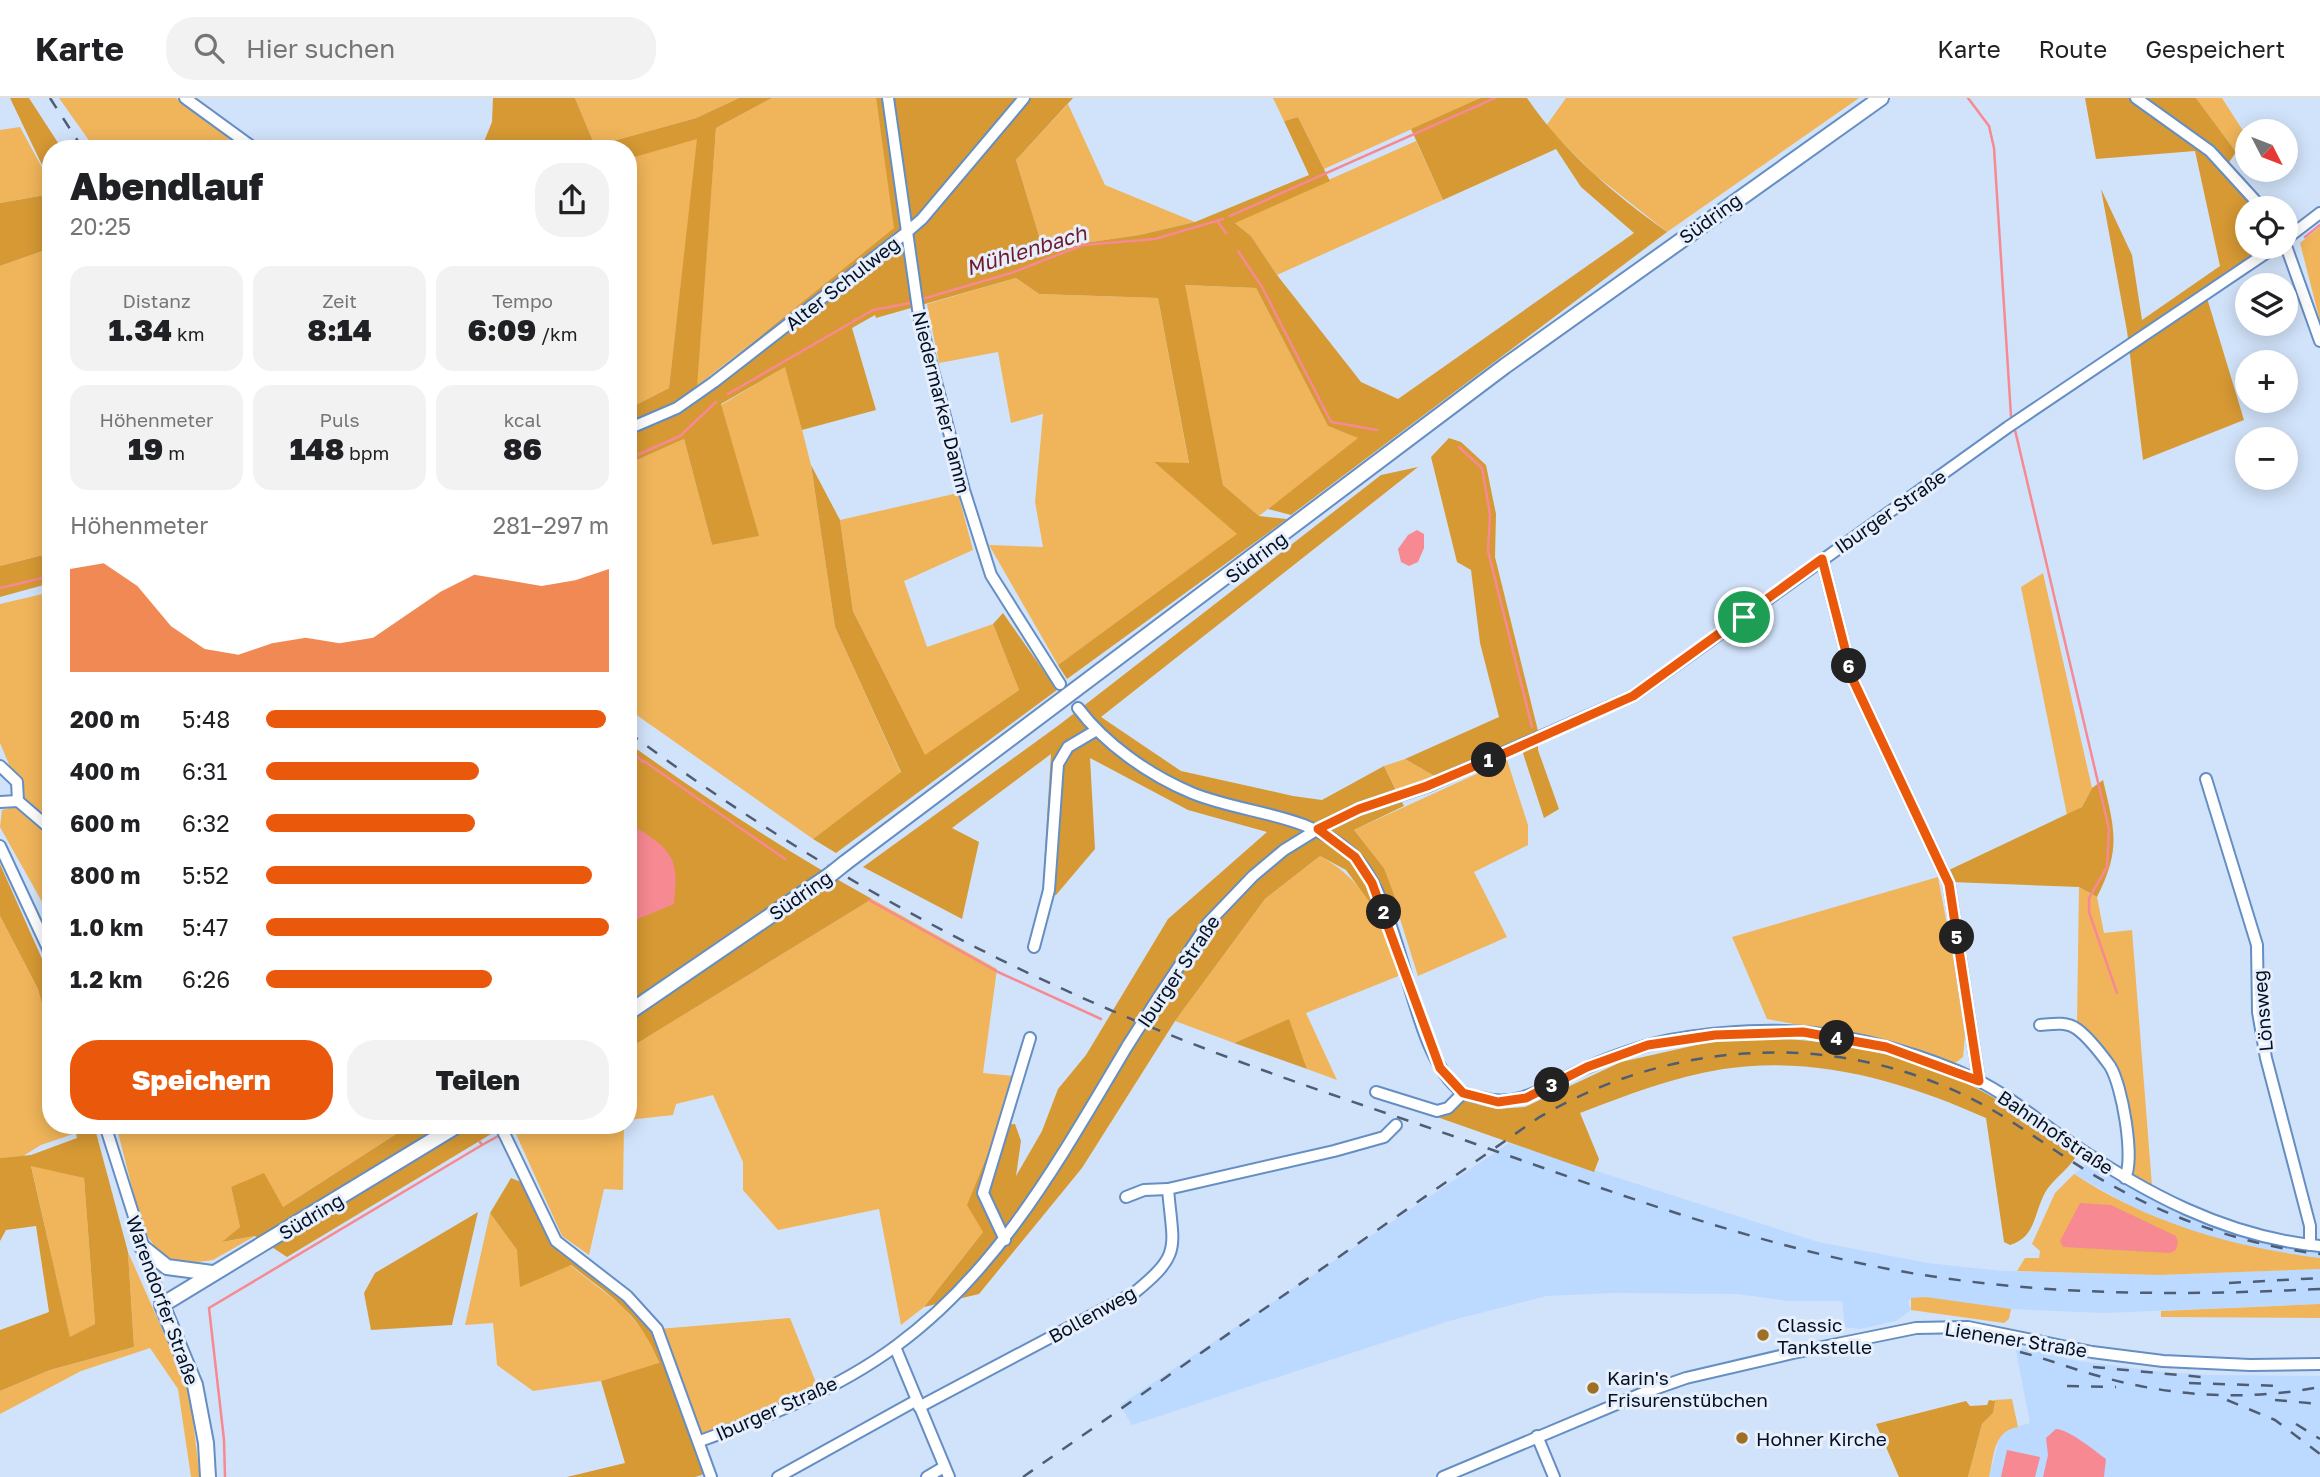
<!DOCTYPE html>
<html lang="de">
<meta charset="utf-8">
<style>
body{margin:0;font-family:"Golos Text",sans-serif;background:#f2f2f2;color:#202124;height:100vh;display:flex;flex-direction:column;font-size:26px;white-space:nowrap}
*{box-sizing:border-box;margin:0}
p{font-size:23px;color:#757577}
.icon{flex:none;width:38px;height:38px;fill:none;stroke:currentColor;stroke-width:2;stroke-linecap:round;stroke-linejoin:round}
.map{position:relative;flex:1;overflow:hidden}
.side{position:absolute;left:42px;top:42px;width:595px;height:994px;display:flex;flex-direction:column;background:#fff;border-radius:28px;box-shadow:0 4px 18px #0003}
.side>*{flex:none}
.needle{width:46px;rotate:132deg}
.controls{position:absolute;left:2235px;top:21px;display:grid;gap:14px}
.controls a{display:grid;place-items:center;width:63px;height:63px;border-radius:50%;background:#fff;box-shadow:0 4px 18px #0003;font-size:35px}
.pin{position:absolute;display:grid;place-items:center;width:60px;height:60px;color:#fff;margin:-30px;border:4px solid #fff;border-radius:50%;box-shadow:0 2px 7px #0007}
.km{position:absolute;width:35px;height:35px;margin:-18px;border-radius:50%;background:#222;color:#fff;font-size:19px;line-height:35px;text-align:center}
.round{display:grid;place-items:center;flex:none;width:74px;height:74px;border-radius:28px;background:#f2f2f2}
.summary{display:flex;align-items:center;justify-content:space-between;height:119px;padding:0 28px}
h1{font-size:38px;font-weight:800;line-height:52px}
.metrics{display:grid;grid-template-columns:repeat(3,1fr);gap:10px;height:119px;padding:7px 28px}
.metrics div{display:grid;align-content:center;border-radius:18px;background:#f2f2f2;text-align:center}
.metrics b{font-size:30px;font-weight:800}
.metrics small{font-size:19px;font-weight:400}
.metrics p{font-size:19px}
.chart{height:196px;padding:14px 28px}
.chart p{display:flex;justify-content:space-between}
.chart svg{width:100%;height:126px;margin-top:7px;fill:#ea580c;opacity:.7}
.cta{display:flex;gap:14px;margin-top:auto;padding:14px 28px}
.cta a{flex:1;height:80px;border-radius:28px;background:#ea580c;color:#fff;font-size:28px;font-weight:800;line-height:80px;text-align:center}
.cta a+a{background:#f2f2f2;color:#202124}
ul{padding:0 28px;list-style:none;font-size:23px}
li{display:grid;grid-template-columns:112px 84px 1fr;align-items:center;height:52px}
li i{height:18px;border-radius:9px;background:#ea580c}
header{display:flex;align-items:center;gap:42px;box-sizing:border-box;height:98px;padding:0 35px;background:#fff;border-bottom:2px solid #e0e0e0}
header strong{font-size:33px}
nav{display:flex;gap:38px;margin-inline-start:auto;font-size:24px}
.search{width:490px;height:63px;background:#f2f2f2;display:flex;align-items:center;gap:18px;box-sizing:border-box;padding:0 24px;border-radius:28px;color:#757577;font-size:26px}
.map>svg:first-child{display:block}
.built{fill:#bcd9ff}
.green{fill:#f0b55a}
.forest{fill:#d69934;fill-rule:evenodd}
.water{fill:#f78992}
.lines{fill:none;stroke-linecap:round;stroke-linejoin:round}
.stream{stroke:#f78992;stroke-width:2.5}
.minor-casing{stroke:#658ec3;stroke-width:14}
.major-casing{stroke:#658ec3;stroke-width:18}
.minor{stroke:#fff;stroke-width:10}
.major{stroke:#fff;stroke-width:14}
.rail{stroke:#4e5d72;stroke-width:2.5;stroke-dasharray:12 12;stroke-linecap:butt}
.minor-bridge-casing{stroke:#658ec3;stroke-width:14;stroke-linecap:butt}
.major-bridge-casing{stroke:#658ec3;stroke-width:18;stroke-linecap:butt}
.minor-bridge{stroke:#fff;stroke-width:10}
.major-bridge{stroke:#fff;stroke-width:14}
.route-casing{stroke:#fff;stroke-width:14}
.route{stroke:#ea580c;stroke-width:9}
.poi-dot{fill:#9f7023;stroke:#e6effb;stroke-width:2.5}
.labels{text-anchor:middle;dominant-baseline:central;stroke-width:6;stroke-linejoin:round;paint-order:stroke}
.street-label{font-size:19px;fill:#031024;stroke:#e6effb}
.poi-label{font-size:19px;fill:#031024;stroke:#e6effb;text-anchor:start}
.water-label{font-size:21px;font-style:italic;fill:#711b2a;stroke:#e6effb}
</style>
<header>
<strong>Karte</strong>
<div class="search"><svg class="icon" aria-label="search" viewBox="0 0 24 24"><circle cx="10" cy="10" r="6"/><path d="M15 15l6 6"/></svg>Hier suchen</div>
<nav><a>Karte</a><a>Route</a><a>Gespeichert</a></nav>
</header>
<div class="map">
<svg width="2320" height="1379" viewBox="0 0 2320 1379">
<rect width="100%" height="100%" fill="#d1e3fa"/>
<g class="built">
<path d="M1509,1045L1818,1144L1928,1165L2002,1173L2159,1177L2320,1171V1206L2105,1215L2011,1211L1911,1200L1908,1204L1911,1212L1896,1223L1860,1231L1845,1229L1842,1203H1789L1737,1196L1615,1195L1546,1198L1449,1223L1132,1327L1120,1307Z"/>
<path d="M2087,1066L2186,1118L2260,1142L2320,1152V1160L2258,1151L2199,1137L2132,1109L2074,1076Z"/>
<path d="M2015,1248L2078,1263L2164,1274L2208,1277L2320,1278V1379H1989L2001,1334L2030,1325Z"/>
</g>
<g class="green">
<path d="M59,0H176L242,51H95Z"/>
<path d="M575,0H739L696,20L595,48Z"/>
<path d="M772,0H876L895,130L696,289L716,30Z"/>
<path d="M1273,0H1480L1324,71L1298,19L1284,23Z"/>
<path d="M1566,0H1859L1667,134L1594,76L1546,28Z"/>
<path d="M2196,0H2222L2247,39V45L2236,54Z"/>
<path d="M1068,6L1105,87L1195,124L1139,137L1043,151L1016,62Z"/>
<path d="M20,29L51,86V96L0,105V32Z"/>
<path d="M698,40L669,290L628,311V61Z"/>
<path d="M1416,43L1443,102L1277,177L1251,138L1234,124Z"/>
<path d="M2320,129V223L2300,145Z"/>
<path d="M51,150V455L0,468V168Z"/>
<path d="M1016,180L1039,196L1158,200L1189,366L1155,365L1238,436L1058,567L989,447L1043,449L1035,404L1043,316L1011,325L998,254L939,265L927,206Z"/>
<path d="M1184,187L1256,190L1328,328L1359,340L1259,418L1223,387Z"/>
<path d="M786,268L811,367L835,529L901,675L813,741L628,611V366L684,341L712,447L758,438L721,307Z"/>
<path d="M958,395L973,452L904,483L927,549L993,526L1019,592L925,658L853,513L840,422Z"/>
<path d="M2043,475L2092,690L2082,709L2067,717L2021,489Z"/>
<path d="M51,494V724L24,702L0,645V506Z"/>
<path d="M1405,661L1436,679L1397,693L1384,668Z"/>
<path d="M1507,662L1528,727V747L1474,774L1507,839L1418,878L1384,770L1354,732Z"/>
<path d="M15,709L41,730L51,733V820L0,729L2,712Z"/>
<path d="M1320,758C1372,787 1380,824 1401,877L1306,915L1337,982L1307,971L1289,922L1234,945L1175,923L1265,801Z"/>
<path d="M1938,779L1966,927L1963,959L1954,966L1903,947L1767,921L1732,839Z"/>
<path d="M2079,789L2097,799L2104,835L2132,832L2152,1088L2134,1078L2129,1017L2115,963L2077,926Z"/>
<path d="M872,801L997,871L983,975L1014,978L983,1134L924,1209L901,1227L879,1111L778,1132L743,1092V1064L713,997L676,1006L673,1017L628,1022V951Z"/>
<path d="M0,818L38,891L51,939V1027H74L76,1035L41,1047L23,1058L0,1060Z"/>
<path d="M116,1027H410L283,1109L231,1089L240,1129L223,1144L255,1138L213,1162L183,1166L162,1159L143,1132Z"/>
<path d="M512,1027H624L623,1092L604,1091L589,1157L562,1138Z"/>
<path d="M31,1067L84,1080L95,1226L70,1240Z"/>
<path d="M2074,1076C2149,1125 2232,1149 2320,1160V1171L2159,1177L2017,1173L2025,1160H2039L2040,1153L2032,1146L2055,1095Z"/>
<path d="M490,1115L517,1152L570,1167L621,1207L649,1239L659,1266L601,1283L533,1293L497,1267L493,1225L465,1227Z"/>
<path d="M128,1154L189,1292L200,1379H191L178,1291L150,1250L81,1273L0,1316V1293L50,1272L134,1249Z"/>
<path d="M1926,1199L2011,1211L2009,1221L2004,1225L1911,1212V1200Z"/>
<path d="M2320,1206V1220L2161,1219V1213Z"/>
<path d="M790,1220L819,1292L701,1340L658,1231Z"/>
<path d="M2012,1301L2018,1329C1993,1333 1994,1358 1989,1379H1968L1982,1326L1993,1315L1994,1302Z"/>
</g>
<g class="forest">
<path d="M10,0H29L62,51H51V86Z"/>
<path d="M493,0H575L595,48L696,20L739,0H772L716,30L697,289L894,130L876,0H1073L1016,62L1043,151L1139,137L1195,124L1309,77L1284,23L1298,19L1330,83L1235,125L1251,138L1277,177L1361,284L1398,301L1634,135L1581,89L1556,51L1443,102L1411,31L1480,0H1527C1564,54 1614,96 1667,134L1291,417L1268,411L1358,340L1328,328L1256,190L1185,187L1223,387L1259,418L1287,421L1067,581L1058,567L1237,436L1154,364L1189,365L1158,200L1039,196L1016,180L876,220L875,217L852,230L876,312L802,332L785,269L721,306L759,438L712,447L684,341L628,366V311L669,290L697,41L628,61V51H481L492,24Z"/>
<path d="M2085,0H2196L2236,54L2222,75L2255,110H2247V149H2270L2207,200L2244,322L2143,362L2127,233L2101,91L2132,157L2142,222L2220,168L2195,53L2096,61Z"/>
<path d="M51,96V150L0,168V105Z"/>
<path d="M1449,340L1461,344L1486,367L1496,416L1495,459L1538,633V652L1559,711L1544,720L1519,643L1436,679L1405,661L1499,619L1480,545L1471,472L1457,464L1431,359Z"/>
<path d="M811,367L840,422L853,513L925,657L1019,592L993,526L1003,515L1057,592L836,755L813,741L901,674L835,529Z"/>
<path d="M1418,369L1101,619L1181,673L1293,698L1322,702L1384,668L1404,708L1354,732L1384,770L1398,808L1374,810L1346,772L1320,758L1265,801L1175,923L1082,1070L979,1196L924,1209L983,1134L967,1107L1000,1027L1015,1026L1021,1043L1016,1078L1042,1033L1058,991L1086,957L1168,821L1267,734L1188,712L1090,660L1095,751L1056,797L1042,801L1051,656L952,730L979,744L962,821L863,769L1059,627L1381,377Z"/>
<path d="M51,455V485L0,499V468Z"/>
<path d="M628,645C707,701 787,754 872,801L628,951Z"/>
<path d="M2103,682C2115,733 2121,751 2097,799L2079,789L1951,784L1949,772L2082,709L2092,690Z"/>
<path d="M0,766L51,881V940L38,891L0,818Z"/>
<path d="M1289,921L1307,971L1234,945Z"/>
<path d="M1759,940C1831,941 1902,955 1968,986C2006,1004 2041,1033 2077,1056C2070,1070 2058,1077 2048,1090C2034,1109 2038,1139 2010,1147L2004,1144L1986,1020C1904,983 1813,957 1723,971C1673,979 1627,997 1580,1015L1599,1061L1594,1074L1437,1019L1453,995L1468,1004L1497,1011L1525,1009L1621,964L1714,943Z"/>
<path d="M74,1027H94L128,1154L134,1249L50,1272L0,1293V1232L49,1214L36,1128L6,1132L0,1143V1060L31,1057L77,1040ZM31,1068L84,1080L95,1226L70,1239Z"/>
<path d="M410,1027H506L287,1159L255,1138L222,1144L240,1129L231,1089L264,1075L283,1109Z"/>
<path d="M511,1080L521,1084L552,1146L625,1201L654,1235L708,1375L695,1379H567L625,1365L601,1283L659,1265C641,1216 610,1198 571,1167L520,1189L517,1152L490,1115Z"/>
<path d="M478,1114L452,1227L371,1232L364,1195L375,1175Z"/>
<path d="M1989,1302L1995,1303L1993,1315L1982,1326L1968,1379H1899L1876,1326L1966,1303L1970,1308L1987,1307Z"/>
</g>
<g class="water">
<path d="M1417,432L1424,436V450L1418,464L1409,468L1401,464L1398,451L1408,437Z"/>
<path d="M628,729C637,729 642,733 649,738C679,758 677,773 674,806L628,825Z"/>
<path d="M2080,1105L2111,1107L2176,1138L2178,1144L2176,1152L2170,1155L2063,1149L2060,1143Z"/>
<path d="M2056,1331C2068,1331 2094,1352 2106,1361L2104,1379H2043L2048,1357L2046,1340Z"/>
<path d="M2007,1352L2040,1359L2035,1379H2001Z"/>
</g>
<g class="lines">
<g class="stream">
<path d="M1968,0L1989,28L1994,50L2011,318"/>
<path d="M1230,118L1495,0"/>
<path d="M1218,124L1226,135"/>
<path d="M2305,139L2320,127"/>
<path d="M1238,153L1262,189L1331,324L1377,332"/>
<path d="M922,201L1011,175L1083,147L1155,141L1223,121"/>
<path d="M728,296L873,212L910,205"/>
<path d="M2015,332L2109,731L2107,769L2089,800V814L2117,895"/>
<path d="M1459,349L1482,370L1490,416L1488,453L1532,629"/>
<path d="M628,361L680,338L716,304"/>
<path d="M0,490L51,478"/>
<path d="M628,651L643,664"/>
<path d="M644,663L785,761"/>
<path d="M628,673L633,670"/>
<path d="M869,802L998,874L1101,921"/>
<path d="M482,1047L500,1037"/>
<path d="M225,1379L224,1342L209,1210L482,1047L480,1044"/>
</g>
<defs>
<g id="minor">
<path d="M185,0L255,51"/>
<path d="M888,0L919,218L964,392L991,477L1060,586"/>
<path d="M2136,0L2210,53L2262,110"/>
<path d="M2286,141L2320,115"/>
<path d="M2286,148L2320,243"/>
<path d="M628,331L677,310L714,284L907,134L922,121L1024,0"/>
<path d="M1822,461L1853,582L1949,786L1979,983"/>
<path d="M1078,610C1105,646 1149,677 1192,695C1246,717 1306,714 1352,756C1406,808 1408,956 1462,994C1467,997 1477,999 1483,1000C1523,1011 1553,983 1588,969C1606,961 1626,954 1645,948C1687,936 1759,930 1803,934C1858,938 1928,958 1977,982C2008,997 2037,1022 2065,1041C2143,1094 2225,1139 2320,1148"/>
<path d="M0,668L17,684L18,703"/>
<path d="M2206,681L2257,847L2258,914L2266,960L2310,1128V1147"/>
<path d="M0,704L18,703L46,727L51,728"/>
<path d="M0,748L51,857"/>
<path d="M1034,849L1049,792L1058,666L1068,649L1095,633"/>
<path d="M1158,900L1208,825L1253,778L1284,752L1318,731L1359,711L1428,688L1633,598L2008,329L2275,149"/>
<path d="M2040,927C2052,926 2066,923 2077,931C2088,939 2102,957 2110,968C2122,987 2135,1060 2125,1080"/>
<path d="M1376,994L1437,1013L1448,1010L1463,995"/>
<path d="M105,1027L162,1207"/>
<path d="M500,1027L556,1143L627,1198L657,1231L711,1379"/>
<path d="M1126,1099L1144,1092L1168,1091"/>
<path d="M1005,1142L983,1095L1030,940"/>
<path d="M895,1249L949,1379"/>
<path d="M919,1309L1134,1195C1183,1155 1173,1151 1168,1091L1334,1053L1384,1039L1396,1027"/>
<path d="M1537,1338L1554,1379"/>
<path d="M700,1343C767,1319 838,1291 896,1248C1001,1171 1062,1057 1128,947"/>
<path d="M778,1379L917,1302"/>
<path d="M927,1379L944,1369"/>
<path d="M1443,1379L1643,1295L1686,1280L1793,1255L1916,1230L1968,1229L2092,1254L2163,1263L2250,1267L2320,1266"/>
</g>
<g id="major">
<path d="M845,765L1505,268L1881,0"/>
<path d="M628,915L830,777"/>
<path d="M142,1149L167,1169L212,1175"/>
<path d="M208,1379L206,1345L195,1287L162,1207L458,1027"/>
</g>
</defs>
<use href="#minor" class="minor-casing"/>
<use href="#major" class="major-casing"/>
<use href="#minor" class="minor"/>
<use href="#major" class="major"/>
<g class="rail">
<path d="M50,0L83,51"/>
<path d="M628,634C777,745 938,838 1108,911C1211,956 1318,992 1424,1028C1578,1081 1733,1142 1894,1172C2036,1198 2176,1198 2320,1191"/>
<path d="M2229,1185L2320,1180"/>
<path d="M2020,1254C2048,1261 2075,1272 2102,1279C2174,1299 2248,1303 2320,1289"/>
<path d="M2093,1269L2201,1279"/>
<path d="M2189,1285L2280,1288"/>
<path d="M2067,1288L2116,1289"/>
<path d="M2227,1302L2275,1322L2320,1356"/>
<path d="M2275,1302L2320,1306"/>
<path d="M2296,1326L2320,1341"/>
<path d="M1023,1379L1538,1020C1677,938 1848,931 1989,1010C2024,1030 2057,1055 2092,1076C2163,1118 2237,1146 2320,1156"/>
</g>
<defs>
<path id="minor-bridge" d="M1128,947L1158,900"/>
<path id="major-bridge" d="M830,777L845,765"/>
</defs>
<use href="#minor-bridge" class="minor-bridge-casing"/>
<use href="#major-bridge" class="major-bridge-casing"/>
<use href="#minor-bridge" class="minor-bridge"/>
<use href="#major-bridge" class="major-bridge"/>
</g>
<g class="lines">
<defs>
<path id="route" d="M1822,461L1853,582L1949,786L1979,983L1886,949L1803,934L1715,937L1648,947L1587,969L1526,1000L1498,1004L1463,995L1440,970L1372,785L1355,759L1318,731L1359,711L1427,688L1503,656L1633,598Z"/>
</defs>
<use href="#route" class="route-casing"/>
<use href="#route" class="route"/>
</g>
<g class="poi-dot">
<circle cx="1763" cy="1237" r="7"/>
<circle cx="1593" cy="1290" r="7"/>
<circle cx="1742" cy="1340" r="7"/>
</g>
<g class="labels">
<g class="street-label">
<text transform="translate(1710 120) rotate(-36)">Südring</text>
<text transform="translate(842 185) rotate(-38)">Alter Schulweg</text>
<text transform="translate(942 304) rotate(76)">Niedermarker Damm</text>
<text transform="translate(1890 413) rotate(-35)">Iburger Straße</text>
<text transform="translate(1256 459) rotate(-37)">Südring</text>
<text transform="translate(800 797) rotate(-35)">Südring</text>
<text transform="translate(1178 873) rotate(-56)">Iburger Straße</text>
<text transform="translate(2262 913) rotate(-95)">Lönsweg</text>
<text transform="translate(2056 1034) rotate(34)">Bahnhofstraße</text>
<text transform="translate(311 1118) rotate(-31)">Südring</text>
<text transform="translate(163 1202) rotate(70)">Warendorfer Straße</text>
<text transform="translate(1092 1216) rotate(-29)">Bollenweg</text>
<text transform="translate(2016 1241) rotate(9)">Lienener Straße</text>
<text transform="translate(776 1310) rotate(-24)">Iburger Straße</text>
</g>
<g class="poi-label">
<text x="1777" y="1226">Classic<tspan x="1777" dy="22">Tankstelle</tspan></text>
<text x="1607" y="1279">Karin's<tspan x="1607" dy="22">Frisurenstübchen</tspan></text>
<text x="1756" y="1340">Hohner Kirche</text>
</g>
<g class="water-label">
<text transform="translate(1026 152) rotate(-17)">Mühlenbach</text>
</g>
</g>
</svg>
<div class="controls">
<a><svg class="needle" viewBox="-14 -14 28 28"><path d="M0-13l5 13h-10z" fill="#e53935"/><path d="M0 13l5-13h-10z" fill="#757577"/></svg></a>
<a><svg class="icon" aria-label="locate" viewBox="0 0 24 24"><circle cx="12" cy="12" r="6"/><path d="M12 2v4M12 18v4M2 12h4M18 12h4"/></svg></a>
<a><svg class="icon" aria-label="layers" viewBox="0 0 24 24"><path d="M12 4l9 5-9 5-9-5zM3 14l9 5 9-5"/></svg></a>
<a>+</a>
<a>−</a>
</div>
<div class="pin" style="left:1744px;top:519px;background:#1e9e55"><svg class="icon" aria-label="arrive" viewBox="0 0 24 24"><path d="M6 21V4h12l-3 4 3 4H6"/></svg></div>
<b class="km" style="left:1489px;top:662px">1</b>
<b class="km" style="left:1384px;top:814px">2</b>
<b class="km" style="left:1552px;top:987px">3</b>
<b class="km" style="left:1837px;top:940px">4</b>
<b class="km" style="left:1957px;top:839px">5</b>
<b class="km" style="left:1849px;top:568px">6</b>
<section class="side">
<div class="summary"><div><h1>Abendlauf</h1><p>20:25</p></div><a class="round"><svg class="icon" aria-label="share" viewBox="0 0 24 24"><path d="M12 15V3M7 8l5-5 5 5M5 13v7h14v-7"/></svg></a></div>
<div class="metrics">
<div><p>Distanz</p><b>1.34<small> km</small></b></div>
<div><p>Zeit</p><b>8:14</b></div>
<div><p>Tempo</p><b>6:09<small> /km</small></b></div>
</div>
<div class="metrics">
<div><p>Höhenmeter</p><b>19<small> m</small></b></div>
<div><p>Puls</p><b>148<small> bpm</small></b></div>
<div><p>kcal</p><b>86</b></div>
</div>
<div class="chart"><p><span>Höhenmeter</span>281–297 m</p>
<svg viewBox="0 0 160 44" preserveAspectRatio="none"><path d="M0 44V8L10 6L20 14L30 28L40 36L50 38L60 34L70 32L80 34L90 32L100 24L110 16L120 10L130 12L140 14L150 12L160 8V44z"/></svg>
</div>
<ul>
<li><b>200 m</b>5:48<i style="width:99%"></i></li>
<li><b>400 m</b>6:31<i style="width:62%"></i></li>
<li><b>600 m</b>6:32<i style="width:61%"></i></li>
<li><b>800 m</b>5:52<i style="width:95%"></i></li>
<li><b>1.0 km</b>5:47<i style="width:100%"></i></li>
<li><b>1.2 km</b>6:26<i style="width:66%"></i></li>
</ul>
<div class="cta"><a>Speichern</a><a>Teilen</a></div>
</section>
</div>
